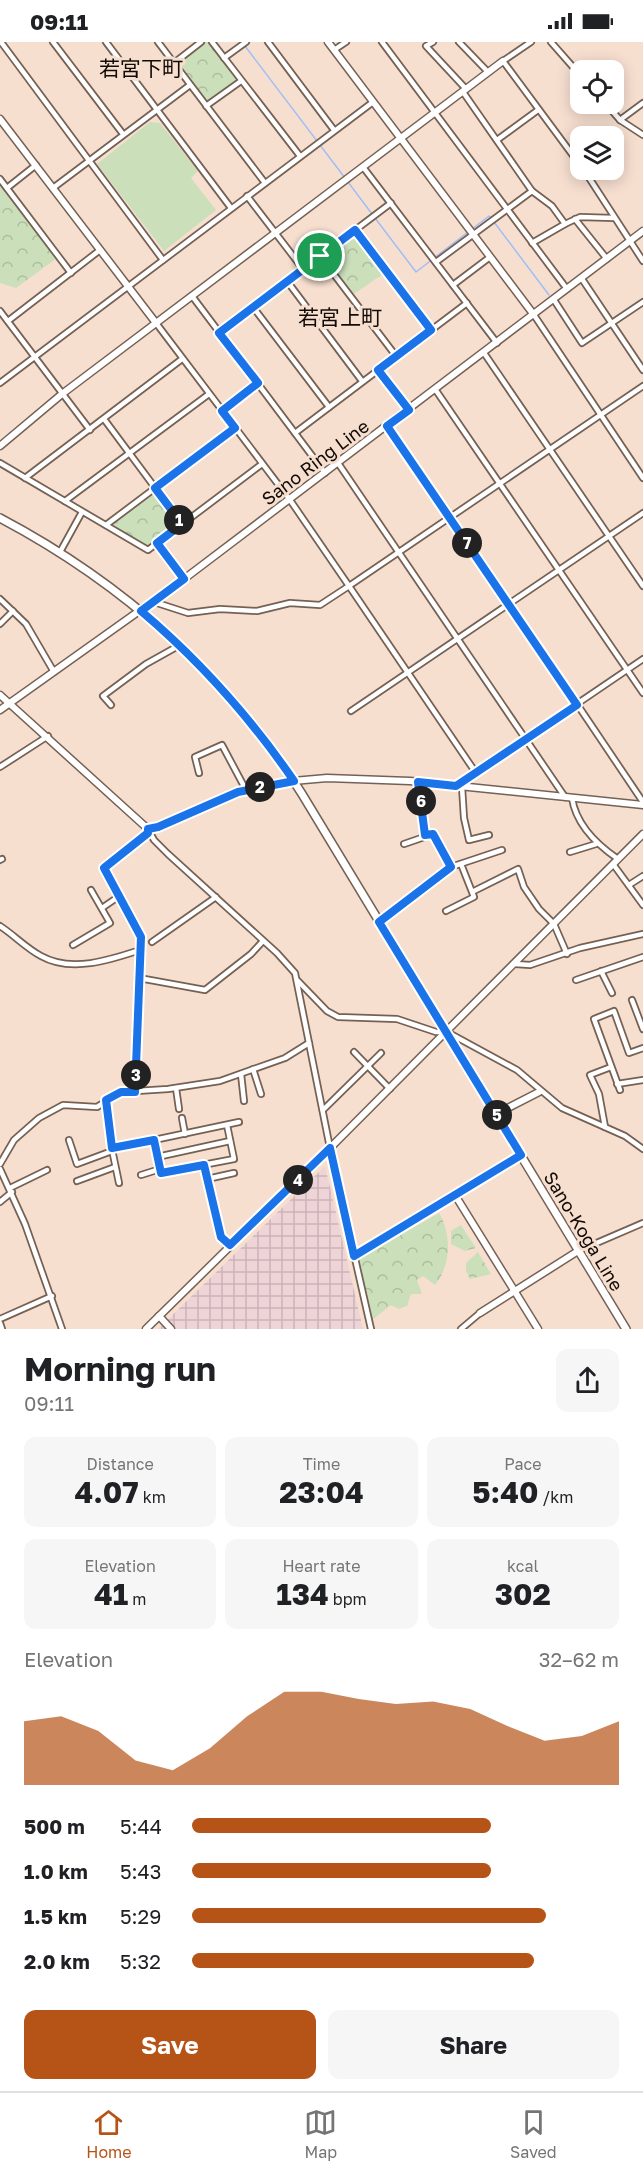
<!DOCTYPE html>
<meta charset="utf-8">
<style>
body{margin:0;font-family:"Golos Text","Noto Sans JP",sans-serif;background:#f6f6f6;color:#202124;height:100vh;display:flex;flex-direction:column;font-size:22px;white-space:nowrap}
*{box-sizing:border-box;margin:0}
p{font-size:20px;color:#757577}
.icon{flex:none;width:33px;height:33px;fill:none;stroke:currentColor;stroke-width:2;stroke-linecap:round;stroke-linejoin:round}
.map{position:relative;height:1287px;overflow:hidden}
.details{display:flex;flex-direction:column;background:#fff;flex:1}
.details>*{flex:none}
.controls{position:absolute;left:570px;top:18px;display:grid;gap:12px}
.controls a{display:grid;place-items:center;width:54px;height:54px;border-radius:12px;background:#fff;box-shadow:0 3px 15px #0003;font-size:30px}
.pin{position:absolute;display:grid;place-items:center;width:51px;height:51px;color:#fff;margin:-26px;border:3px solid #fff;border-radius:50%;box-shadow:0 2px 6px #0007}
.km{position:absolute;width:30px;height:30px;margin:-15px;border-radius:50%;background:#222;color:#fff;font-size:16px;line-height:30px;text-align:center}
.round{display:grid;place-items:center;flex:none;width:63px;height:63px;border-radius:12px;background:#f6f6f6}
.overview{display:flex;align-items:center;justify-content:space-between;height:102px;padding:0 24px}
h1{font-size:33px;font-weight:700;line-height:45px}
.stats{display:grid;grid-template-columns:repeat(3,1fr);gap:9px;height:102px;padding:6px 24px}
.stats div{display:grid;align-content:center;border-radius:12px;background:#f6f6f6;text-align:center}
.stats b{font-size:30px;font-weight:700}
.stats small{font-size:16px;font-weight:400}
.stats p{font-size:16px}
.chart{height:168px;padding:12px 24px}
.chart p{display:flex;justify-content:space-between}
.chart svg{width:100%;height:108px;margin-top:6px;fill:#b65418;opacity:.7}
.button{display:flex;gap:12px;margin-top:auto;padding:12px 24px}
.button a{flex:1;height:69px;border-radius:12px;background:#b65418;color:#fff;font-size:24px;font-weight:700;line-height:69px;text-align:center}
.button a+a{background:#f6f6f6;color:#202124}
ul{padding:0 24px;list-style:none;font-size:20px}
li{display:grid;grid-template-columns:96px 72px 1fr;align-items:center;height:45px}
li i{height:15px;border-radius:8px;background:#b65418}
.status{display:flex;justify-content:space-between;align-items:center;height:42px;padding:0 30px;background:#fff;direction:ltr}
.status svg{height:16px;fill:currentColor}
.dock{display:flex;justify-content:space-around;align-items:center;height:84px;border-top:2px solid #e0e0e0;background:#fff;font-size:16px;color:#757577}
.dock a{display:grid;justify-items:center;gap:3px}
.dock .on{color:#b65418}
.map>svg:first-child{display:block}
.industrial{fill:url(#industrial-grid)}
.grass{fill:#cbdfbb}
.park{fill:url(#park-crowns)}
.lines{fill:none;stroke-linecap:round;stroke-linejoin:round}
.stream{stroke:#a2bdf5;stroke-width:1.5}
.street-casing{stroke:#756154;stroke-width:8}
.secondary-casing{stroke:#756154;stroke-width:9}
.primary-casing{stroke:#756154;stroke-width:10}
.street{stroke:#fff;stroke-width:4.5}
.secondary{stroke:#fff;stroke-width:6}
.primary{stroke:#fff;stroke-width:7}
.route-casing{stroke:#fff;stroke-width:12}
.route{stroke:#1a73e8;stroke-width:8}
.labels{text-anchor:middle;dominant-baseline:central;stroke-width:6;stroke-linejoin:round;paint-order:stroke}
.street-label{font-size:18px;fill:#110a05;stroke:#f7dfd0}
.quarter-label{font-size:21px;fill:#110a05;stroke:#f7dfd0}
</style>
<div class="status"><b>09:11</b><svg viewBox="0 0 49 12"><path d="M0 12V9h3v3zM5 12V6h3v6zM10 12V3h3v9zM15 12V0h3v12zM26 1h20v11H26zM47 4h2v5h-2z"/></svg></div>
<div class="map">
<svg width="643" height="1287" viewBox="0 0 643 1287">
<defs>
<pattern id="industrial-grid" width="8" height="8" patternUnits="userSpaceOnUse" patternTransform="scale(1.5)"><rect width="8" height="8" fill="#eed3d7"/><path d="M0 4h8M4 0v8" fill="none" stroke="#cbb4b7"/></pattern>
<pattern id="park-crowns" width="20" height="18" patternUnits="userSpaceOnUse" patternTransform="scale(1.5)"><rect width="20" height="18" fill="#cbdfbb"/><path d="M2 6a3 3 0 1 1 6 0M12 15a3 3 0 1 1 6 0" fill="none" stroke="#adbe9f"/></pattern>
</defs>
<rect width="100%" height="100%" fill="#f7dfd0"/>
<path class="industrial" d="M325,1124L363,1287H158Z"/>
<path class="grass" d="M150,80L160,81L198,129L191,136L216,168L164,209L97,122Z"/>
<g class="park">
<path d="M206,0L210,1L240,39L206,63L178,23L179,20Z"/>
<path d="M0,142L57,216L16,246L0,241Z"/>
<path d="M353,194L383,232L354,252L325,215Z"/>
<path d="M156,451L179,482L147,506L114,485V480Z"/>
<path d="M439,1171C452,1192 451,1224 435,1243L423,1234L417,1238L422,1252H411L407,1264L399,1267L391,1263L371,1279L358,1217Z"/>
<path d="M461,1183L476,1206L465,1209L451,1202V1189Z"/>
<path d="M478,1210L491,1232L470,1237L466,1229V1221Z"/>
</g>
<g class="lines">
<g class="stream">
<path d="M245,4L345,136"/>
<path d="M348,140L372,172"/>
<path d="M375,176L416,230L468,190"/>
<path d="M494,180L549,253"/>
<path d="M472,187L489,174L491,176"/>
</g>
<defs>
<g id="street">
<path d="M1,0L163,218"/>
<path d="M53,0L123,92"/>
<path d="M106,0L231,166"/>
<path d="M158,0L265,141"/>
<path d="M212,0L300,114"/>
<path d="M268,0L334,88"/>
<path d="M382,0L567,247"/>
<path d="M433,0L426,4L466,47"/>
<path d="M459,0L488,30"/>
<path d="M531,0L503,19L580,123"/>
<path d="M551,0L580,33"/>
<path d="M334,8L346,0"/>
<path d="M224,16L246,0"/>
<path d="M174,21L201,0"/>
<path d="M463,50L532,149L552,164L565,182L580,175L614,176"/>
<path d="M606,62L620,78L643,93"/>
<path d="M206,64L241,39"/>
<path d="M620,78L643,61"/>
<path d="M497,98L538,68"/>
<path d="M363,125L497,301"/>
<path d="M584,128L643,219"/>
<path d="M0,137L71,231"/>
<path d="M7,146L36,123"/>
<path d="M53,146L190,43"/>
<path d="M247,154L303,227"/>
<path d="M575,177L607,217"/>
<path d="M355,188L431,288"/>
<path d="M532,201L565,182"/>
<path d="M320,214L396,314"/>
<path d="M436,220L532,149"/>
<path d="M582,237L643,328"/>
<path d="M287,239L362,339"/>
<path d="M453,243L490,215"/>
<path d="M192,254L325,431"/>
<path d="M554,258L582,301L643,260"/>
<path d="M253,265L329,365"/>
<path d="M0,269L90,388"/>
<path d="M534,273L643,436"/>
<path d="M8,279L100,208"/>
<path d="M156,281L290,458L349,544L643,344"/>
<path d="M219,291L391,161"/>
<path d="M484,311L643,544"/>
<path d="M378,328L409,368"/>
<path d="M0,341L373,60"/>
<path d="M435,347L643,651"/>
<path d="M222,369L258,341"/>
<path d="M104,377L182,482"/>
<path d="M387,384L449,477"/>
<path d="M295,391L467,261"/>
<path d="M0,421L148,508L262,422"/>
<path d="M338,421L565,755"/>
<path d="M25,436L182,317"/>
<path d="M65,459L209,352"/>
<path d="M450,476L577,663"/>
<path d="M106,483L235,386"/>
<path d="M157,501L184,537"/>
<path d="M60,510L82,470"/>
<path d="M0,557L26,582L54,630"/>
<path d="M154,560L188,571L220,567L257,569L290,561L320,563L349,544L476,731"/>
<path d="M0,582L13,569"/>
<path d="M577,662L643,760"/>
<path d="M111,663L103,654L146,622L180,603"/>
<path d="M351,669L643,471"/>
<path d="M0,725L48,694"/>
<path d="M199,731L195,715L222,703L246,748"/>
<path d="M418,740L425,793"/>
<path d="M456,744L643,617"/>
<path d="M462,745L464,776L469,798L489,793"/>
<path d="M572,756C576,783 596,802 618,817"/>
<path d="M148,787L154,798L168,812L277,911L295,931L330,1106L371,1287"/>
<path d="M404,802L433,792L451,825"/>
<path d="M570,810L596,802"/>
<path d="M0,818L2,817"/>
<path d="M613,822L643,863"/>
<path d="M629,843L643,834"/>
<path d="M474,849L518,827L524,845L539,867L554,882L567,912"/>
<path d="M102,866L118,855"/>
<path d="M446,869L474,855L461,822"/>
<path d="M379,880L451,825L502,808"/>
<path d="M0,884C14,893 26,906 41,914C71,931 110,918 140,908"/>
<path d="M152,900L216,855"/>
<path d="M73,903L110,881L91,848"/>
<path d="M515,922L530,923L580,906L643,892"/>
<path d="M601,929L612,951"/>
<path d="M139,936L205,948L251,912L263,899"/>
<path d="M576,938L643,915"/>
<path d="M298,939L327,969L338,975L397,977L436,990H447L517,1028L562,1066L625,1094L643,1107"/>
<path d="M632,958L643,987"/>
<path d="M354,1010L390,1047"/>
<path d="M253,1027L261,1052"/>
<path d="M241,1032L244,1059"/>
<path d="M617,1042L643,1038"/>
<path d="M176,1046L179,1067"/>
<path d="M620,1048L594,977L614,969L629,1011L643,1006"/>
<path d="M135,1050L141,895L104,827L148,791"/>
<path d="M106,1058L109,1093L119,1141"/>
<path d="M323,1068L381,1011"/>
<path d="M182,1076L185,1092"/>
<path d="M227,1083L234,1117L161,1131L154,1098L239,1080"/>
<path d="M605,1085L599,1052L590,1033L611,1025"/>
<path d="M69,1098L77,1122L112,1109"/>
<path d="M112,1106L154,1098"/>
<path d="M157,1115L230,1099"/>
<path d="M0,1122L14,1098L39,1076L63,1063L97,1065L121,1050L168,1047L220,1039L285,1016L309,1001"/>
<path d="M204,1123L221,1195L230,1203"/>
<path d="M0,1127L25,1182L62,1287"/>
<path d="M141,1133L160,1127"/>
<path d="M207,1137L234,1131"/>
<path d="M77,1139L115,1125"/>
<path d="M10,1146L47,1128"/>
<path d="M0,1160L12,1150"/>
<path d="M578,1209L643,1181"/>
<path d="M0,1277L52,1254"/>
<path d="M0,1281L2,1287"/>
<path d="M461,1287L480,1271"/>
</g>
<g id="secondary">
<path d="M328,0L534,273"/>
<path d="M0,77L156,281"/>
<path d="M0,404L62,352L503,19"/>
<path d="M0,653L148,787L158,785L238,750L293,739L327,736L410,739L643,763"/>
<path d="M0,668L184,537L643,189"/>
<path d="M496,1072L539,1050"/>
<path d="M455,1153L538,1287"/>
<path d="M354,1214L521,1113"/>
<path d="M480,1271L578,1209"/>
<path d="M159,1274L171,1287"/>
<path d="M146,1287L330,1106L643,792"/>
</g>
<path id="primary" d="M0,476C123,541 228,634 302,752L626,1287"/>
</defs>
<use href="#street" class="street-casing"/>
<use href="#secondary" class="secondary-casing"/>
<use href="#primary" class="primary-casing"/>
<use href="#street" class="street"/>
<use href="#secondary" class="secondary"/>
<use href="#primary" class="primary"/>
</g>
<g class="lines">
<defs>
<path id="route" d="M355,188L431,288L378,328L409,368L387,384L577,663L456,744L418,740L425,793L433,792L451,825L379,880L521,1113L354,1214L330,1106L230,1203L221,1195L204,1123L161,1131L154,1098L112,1106L106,1058L121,1050H135L141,895L104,826L148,791V787L158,785L238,750L294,739C250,675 200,619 141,569L184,537L157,501L182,482L155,446L235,386L222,369L258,341L219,291Z"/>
</defs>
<use href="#route" class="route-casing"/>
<use href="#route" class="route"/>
</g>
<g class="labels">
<g class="street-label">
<text transform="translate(315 420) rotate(-37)">Sano Ring Line</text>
<text transform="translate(584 1189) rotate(59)">Sano-Koga Line</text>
</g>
<g class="quarter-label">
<text x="141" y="26">若宮下町</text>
<text x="340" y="275">若宮上町</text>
</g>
</g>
</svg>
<div class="controls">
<a><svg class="icon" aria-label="locate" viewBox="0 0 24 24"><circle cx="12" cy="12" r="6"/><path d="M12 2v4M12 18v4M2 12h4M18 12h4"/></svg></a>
<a><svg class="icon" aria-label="layers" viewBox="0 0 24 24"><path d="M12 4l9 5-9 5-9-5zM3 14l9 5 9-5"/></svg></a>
</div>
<div class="pin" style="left:320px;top:214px;background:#1e9e55"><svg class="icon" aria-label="arrive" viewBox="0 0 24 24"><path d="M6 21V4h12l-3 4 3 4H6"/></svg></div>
<b class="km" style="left:179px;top:478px">1</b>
<b class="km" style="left:260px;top:745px">2</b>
<b class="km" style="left:136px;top:1033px">3</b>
<b class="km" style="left:298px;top:1138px">4</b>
<b class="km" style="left:497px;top:1073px">5</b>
<b class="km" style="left:421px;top:759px">6</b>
<b class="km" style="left:467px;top:501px">7</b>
</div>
<section class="details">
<div class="overview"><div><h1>Morning run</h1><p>09:11</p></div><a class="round"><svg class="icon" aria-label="share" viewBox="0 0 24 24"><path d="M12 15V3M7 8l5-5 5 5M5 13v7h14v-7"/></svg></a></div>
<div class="stats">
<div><p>Distance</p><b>4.07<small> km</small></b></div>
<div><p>Time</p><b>23:04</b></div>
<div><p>Pace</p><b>5:40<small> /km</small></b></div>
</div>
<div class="stats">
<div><p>Elevation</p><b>41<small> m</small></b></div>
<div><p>Heart rate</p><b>134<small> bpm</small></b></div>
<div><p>kcal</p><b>302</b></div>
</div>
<div class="chart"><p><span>Elevation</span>32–62 m</p>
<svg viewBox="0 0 160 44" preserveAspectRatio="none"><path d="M0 44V18L10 16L20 22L30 34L40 38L50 29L60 16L70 6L80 6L90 9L100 11L110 10L120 13L130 20L140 26L150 24L160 18V44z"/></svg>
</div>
<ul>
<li><b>500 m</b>5:44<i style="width:70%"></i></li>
<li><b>1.0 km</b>5:43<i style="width:70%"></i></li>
<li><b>1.5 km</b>5:29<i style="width:83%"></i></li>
<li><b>2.0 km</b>5:32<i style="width:80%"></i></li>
</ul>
<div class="button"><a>Save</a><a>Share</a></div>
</section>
<nav class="dock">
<a class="on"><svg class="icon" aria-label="home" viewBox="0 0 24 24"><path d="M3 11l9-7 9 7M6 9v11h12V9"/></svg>Home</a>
<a><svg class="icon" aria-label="map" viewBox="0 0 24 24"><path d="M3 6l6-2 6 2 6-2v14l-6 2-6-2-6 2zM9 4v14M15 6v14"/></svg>Map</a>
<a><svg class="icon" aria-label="saved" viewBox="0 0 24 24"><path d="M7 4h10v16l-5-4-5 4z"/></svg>Saved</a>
</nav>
